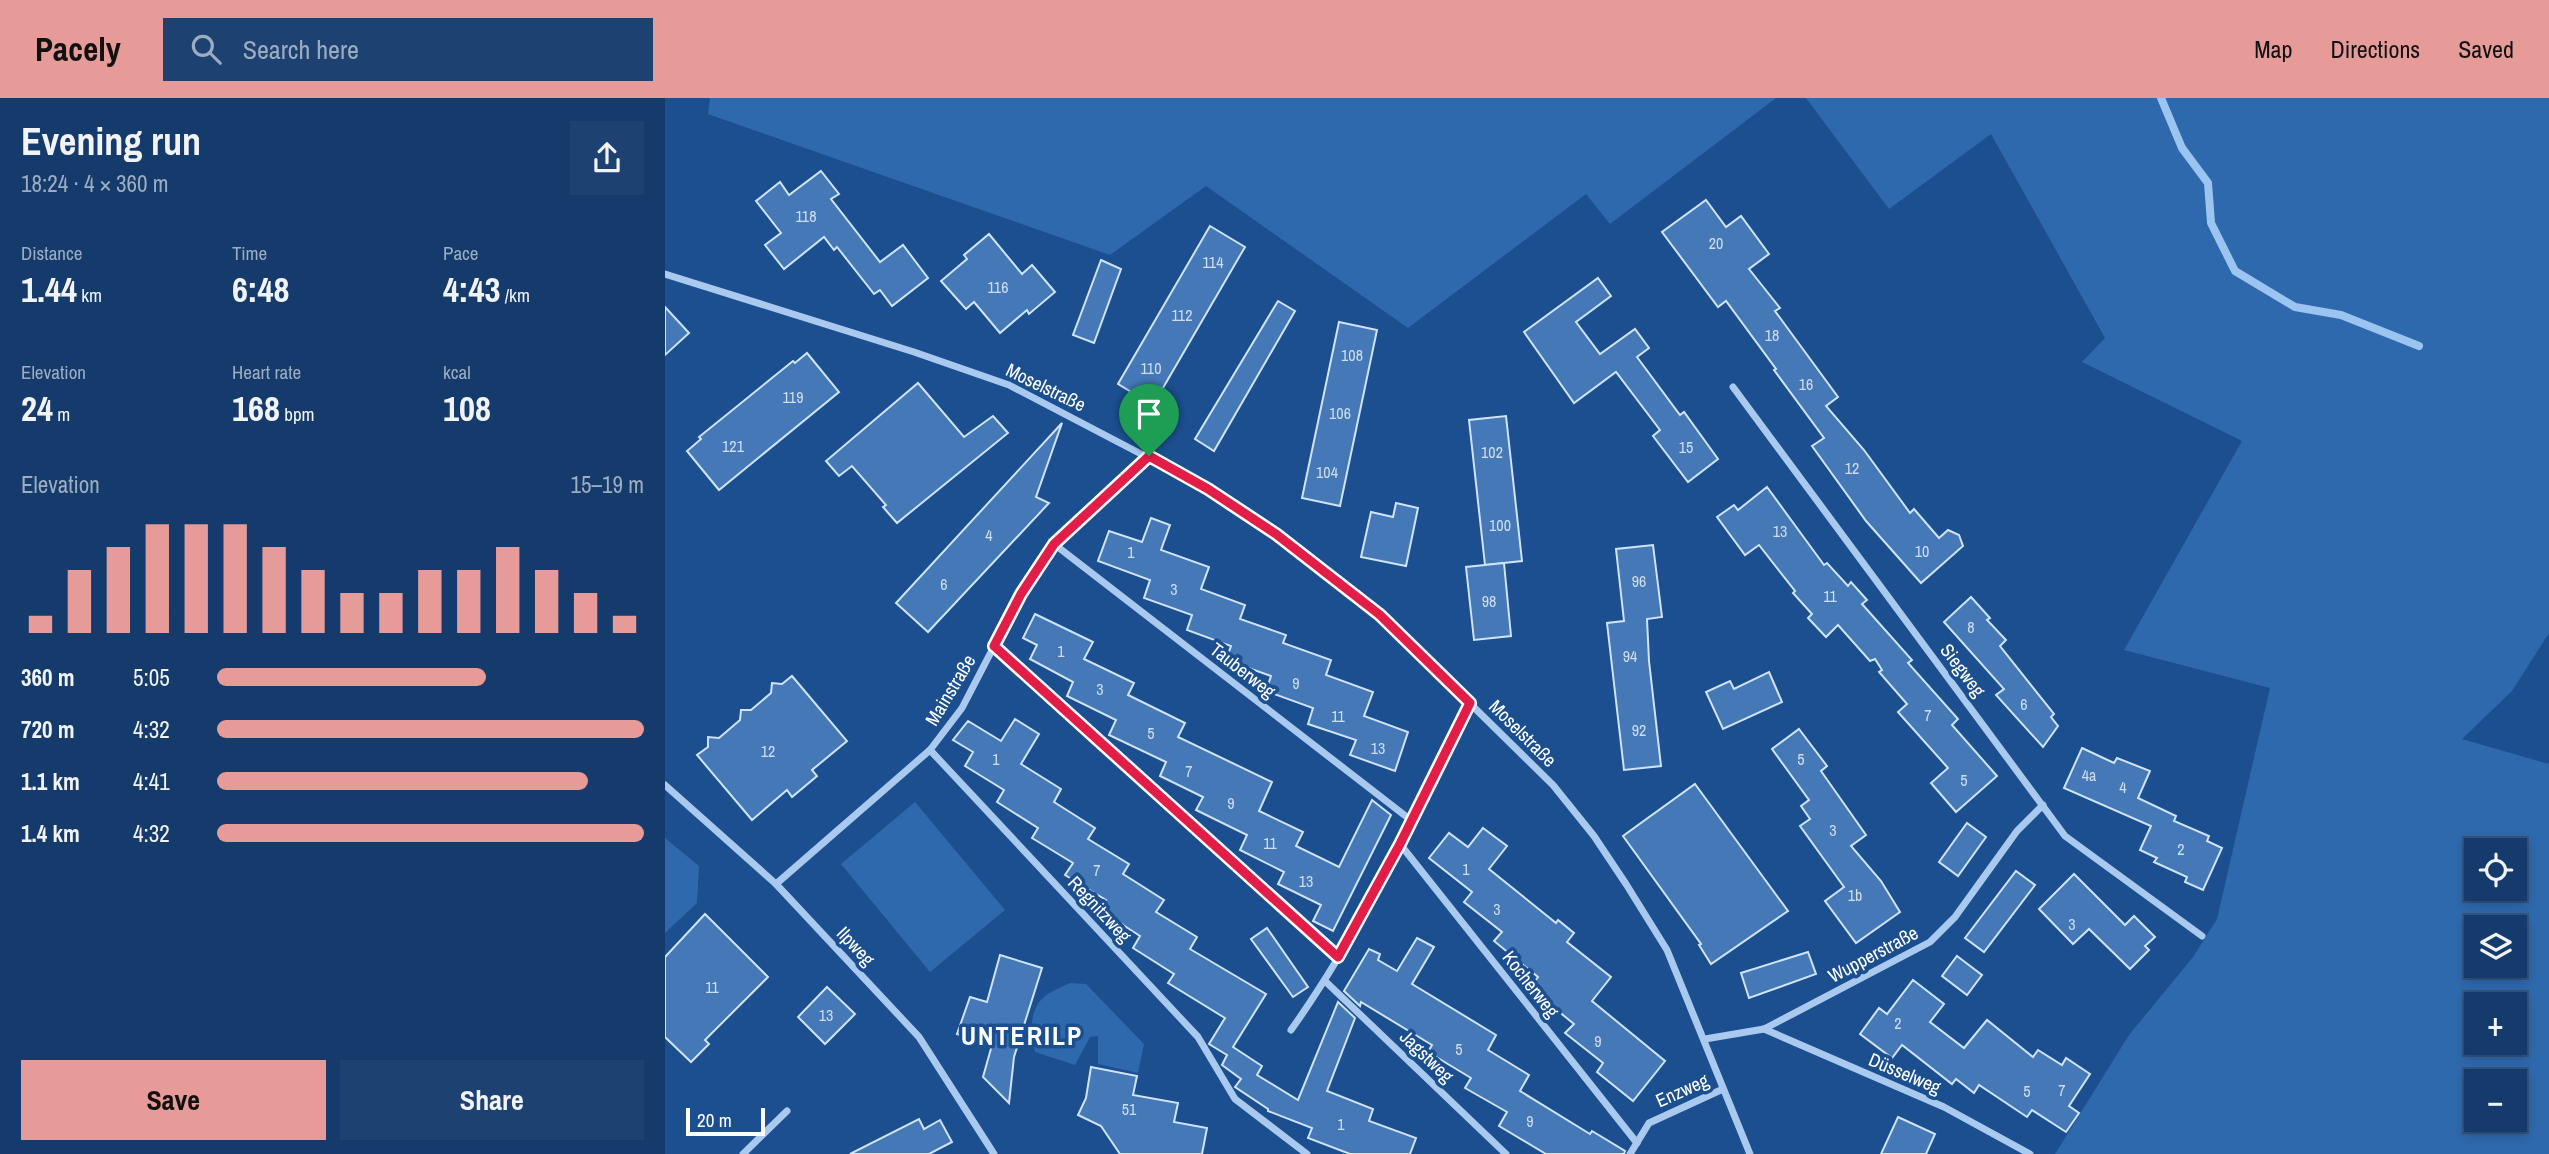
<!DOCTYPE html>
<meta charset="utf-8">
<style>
body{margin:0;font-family:"Archivo Narrow",sans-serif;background:#1d4271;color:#f1f3f6;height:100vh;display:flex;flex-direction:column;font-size:26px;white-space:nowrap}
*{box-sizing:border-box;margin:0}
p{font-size:23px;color:#9dadc1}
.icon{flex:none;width:38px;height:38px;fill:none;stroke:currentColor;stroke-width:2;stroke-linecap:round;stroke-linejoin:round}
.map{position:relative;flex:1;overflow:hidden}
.panel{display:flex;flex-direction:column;background:#143b6b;width:665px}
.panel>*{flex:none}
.controls{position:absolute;left:1799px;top:740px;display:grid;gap:14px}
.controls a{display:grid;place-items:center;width:63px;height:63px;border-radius:0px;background:#143b6b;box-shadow:0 4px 10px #0003,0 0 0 2px #33557e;font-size:35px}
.scale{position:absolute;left:21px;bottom:18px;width:79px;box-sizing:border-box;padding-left:7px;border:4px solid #fff;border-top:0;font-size:19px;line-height:24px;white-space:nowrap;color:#fff;-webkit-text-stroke:5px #1b4f8f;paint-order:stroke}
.pin{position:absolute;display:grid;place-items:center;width:60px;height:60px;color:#fff;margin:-72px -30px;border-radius:50% 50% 50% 0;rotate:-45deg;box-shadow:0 0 7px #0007}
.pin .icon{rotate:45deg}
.round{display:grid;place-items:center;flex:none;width:74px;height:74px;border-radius:0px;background:#1d4271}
.summary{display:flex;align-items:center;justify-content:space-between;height:119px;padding:0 21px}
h1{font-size:38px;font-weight:700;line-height:52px}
.stats{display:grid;grid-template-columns:repeat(3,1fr);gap:10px;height:119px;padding:7px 21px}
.stats div{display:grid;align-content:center}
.stats b{font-size:35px;font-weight:700}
.stats small{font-size:19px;font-weight:400}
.stats p{font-size:19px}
.chart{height:196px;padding:14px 21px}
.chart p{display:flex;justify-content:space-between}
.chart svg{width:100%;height:126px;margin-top:7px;stroke:#e69b98;stroke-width:6}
.button{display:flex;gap:14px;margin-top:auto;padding:14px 21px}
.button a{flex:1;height:80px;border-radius:0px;background:#e69b98;color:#111;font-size:28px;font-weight:700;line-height:80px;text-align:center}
.button a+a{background:#1d4271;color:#f1f3f6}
ul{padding:0 21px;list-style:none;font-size:23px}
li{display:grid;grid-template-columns:112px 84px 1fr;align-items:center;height:52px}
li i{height:18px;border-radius:9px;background:#e69b98}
header{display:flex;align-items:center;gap:42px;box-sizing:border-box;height:98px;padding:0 35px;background:#e69b98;color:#111}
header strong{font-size:33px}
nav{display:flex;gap:38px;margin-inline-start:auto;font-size:24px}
.search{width:490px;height:63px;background:#1d4271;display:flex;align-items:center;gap:18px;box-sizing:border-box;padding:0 24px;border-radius:0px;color:#9dadc1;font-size:26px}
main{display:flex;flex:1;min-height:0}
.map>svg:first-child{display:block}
.green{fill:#2e69ad;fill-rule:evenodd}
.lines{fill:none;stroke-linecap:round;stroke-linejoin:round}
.stream{stroke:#9cc4f0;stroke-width:8}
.building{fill:#4478b7;stroke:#cfe3fa;stroke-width:2}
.street{stroke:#a9c9ee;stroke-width:7}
.route-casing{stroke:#fff;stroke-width:14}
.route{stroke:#e11d48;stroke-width:9}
.labels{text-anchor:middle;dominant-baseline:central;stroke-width:7;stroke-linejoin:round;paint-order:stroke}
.number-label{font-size:16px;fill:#d0dded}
.street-label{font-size:19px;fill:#fff;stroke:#1b4f8f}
.district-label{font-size:26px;font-weight:bold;letter-spacing:2px;fill:#fff;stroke:#1b4f8f}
</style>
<header>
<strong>Pacely</strong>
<div class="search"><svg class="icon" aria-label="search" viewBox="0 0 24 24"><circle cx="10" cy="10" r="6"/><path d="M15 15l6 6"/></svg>Search here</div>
<nav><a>Map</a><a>Directions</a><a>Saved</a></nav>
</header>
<main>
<section class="panel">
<div class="summary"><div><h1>Evening run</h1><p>18:24 · 4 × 360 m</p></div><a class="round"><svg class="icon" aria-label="share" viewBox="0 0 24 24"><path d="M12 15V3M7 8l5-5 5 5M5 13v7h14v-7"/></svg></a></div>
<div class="stats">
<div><p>Distance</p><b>1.44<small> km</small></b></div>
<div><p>Time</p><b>6:48</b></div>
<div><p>Pace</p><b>4:43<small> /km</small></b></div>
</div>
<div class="stats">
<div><p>Elevation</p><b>24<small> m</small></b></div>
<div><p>Heart rate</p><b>168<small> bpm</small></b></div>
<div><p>kcal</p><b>108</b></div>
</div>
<div class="chart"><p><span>Elevation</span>15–19 m</p>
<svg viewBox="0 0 160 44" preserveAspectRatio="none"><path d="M5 44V38M15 44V22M25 44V14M35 44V6M45 44V6M55 44V6M65 44V14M75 44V22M85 44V30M95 44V30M105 44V22M115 44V22M125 44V14M135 44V22M145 44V30M155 44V38"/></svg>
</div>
<ul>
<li><b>360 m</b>5:05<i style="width:63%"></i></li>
<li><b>720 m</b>4:32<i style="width:100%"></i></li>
<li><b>1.1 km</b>4:41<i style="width:87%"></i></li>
<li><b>1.4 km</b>4:32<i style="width:100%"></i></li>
</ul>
<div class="button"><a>Save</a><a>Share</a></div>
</section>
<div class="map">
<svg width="1884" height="1056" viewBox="0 0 1884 1056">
<rect width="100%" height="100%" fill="#1b4f8f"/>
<g class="green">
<path d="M45,0H1111L945,126L921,96L743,230L541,88L445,157L43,16Z"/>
<path d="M1141,0H1884V535L1847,593L1797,641L1884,666V1056H1390L1464,937L1528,859L1552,821L1605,590L1459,552L1577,343L1417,264L1440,240L1326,36L1224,111ZM1811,752H1850V791H1811ZM1811,830H1850V868H1811ZM1811,906H1850V945H1811ZM1811,984H1850V1022H1811Z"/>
<path d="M250,704L340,812L265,874L176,766Z"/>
<path d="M0,740L34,768L32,805L0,835Z"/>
<path d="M405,885L421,886L479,946L473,975L433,966V938L425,939L410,967L370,954C366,936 363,913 379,899C386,893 397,889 405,885Z"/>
</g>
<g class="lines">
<path class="stream" d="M1496,0L1517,50L1543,85L1546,125L1570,173L1630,209L1676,217L1754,248"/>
</g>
<g class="building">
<path d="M156,73L174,96L166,101L215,164L238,147L263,180L227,208L215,192L209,196L172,149L169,152L159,139L119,171L100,147L116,135L91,103L115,84L124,97Z"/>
<path d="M1041,102L1061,129L1076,118L1104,156L1084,171L1115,210L1110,213L1173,299L1161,308L1199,352L1245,415L1249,411L1274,440L1283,432L1294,437L1298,448L1256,485L1201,423L1147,348L1159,340L1109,272L1111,271L1061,203L1053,209L997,134Z"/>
<path d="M545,128L580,149L488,307L453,286Z"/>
<path d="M324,136L357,176L367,167L390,194L364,216L362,212L335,235L309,204L301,211L276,183L302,161L299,157Z"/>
<path d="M436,162L456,171L429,245L408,237Z"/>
<path d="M933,180L946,198L911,224L935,256L970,231L984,250L972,259L1015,317L1019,314L1053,361L1023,384L988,338L995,332L951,274L909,305L859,234Z"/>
<path d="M613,203L630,213L549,353L530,341Z"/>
<path d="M0,209L24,235L0,257Z"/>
<path d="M674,224L712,232L675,408L637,400Z"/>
<path d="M142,255L174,294L54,392L22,353L36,341L34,339L128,263L130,265Z"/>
<path d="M253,285L299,339L328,318L343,335L232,425L218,409L221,407L187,368L174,378L161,363Z"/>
<path d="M841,318L857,463L820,467L804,322Z"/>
<path d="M397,325L371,399L384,405L263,534L231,505Z"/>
<path d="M1102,389L1159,467L1162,465L1183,488L1186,484L1202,502L1197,506L1247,562L1243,565L1293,621L1287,627L1332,678L1291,714L1266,685L1283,670L1233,614L1242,606L1214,574L1217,572L1210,561L1205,563L1173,527L1161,539L1143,520L1147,516L1128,495L1130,493L1094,447L1080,457L1052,419L1069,407L1073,412Z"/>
<path d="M731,405L753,410L741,468L696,459L706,414L728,419Z"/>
<path d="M486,420L505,427L496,452L544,469L536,491L580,507L575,521L621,537L618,545L666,562L661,577L708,594L699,618L743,634L730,673L685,657L691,642L643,626L648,610L601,593L606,578L561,562L566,548L522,532L527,517L479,500L485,482L433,463L444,433L477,444Z"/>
<path d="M988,447L997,519L982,521L984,563L996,668L959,672L942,525L959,523L951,451Z"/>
<path d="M839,465L846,538L809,542L801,469Z"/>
<path d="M1306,499L1325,520L1322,522L1341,542L1335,548L1389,616L1386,619L1393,628L1378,649L1331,597L1339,591L1279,524Z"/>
<path d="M370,516L428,544L419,561L469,585L463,597L520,625L513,639L607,684L594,713L638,734L631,748L674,769L707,702L726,717L668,833L648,823L656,807L613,786L619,774L575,752L582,737L531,712L538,699L495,678L501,664L444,637L451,622L402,598L408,584L365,561L372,547L358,540Z"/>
<path d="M1104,574L1117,604L1058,631L1041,594L1065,583L1069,591Z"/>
<path d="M127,578L182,643L147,672L152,678L127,699L122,692L87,722L32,657L43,649V639L54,640L75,622L76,612H86L106,595L107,585L117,586Z"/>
<path d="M350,621L374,636L356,666L396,691L389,704L430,730L423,741L464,766L458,776L499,802L491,814L532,839L525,851L601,896L568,949L597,968L592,977L633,1002L673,904L690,920L662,993L708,1011L704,1023L751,1040L745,1056H685L643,1040L647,1030L603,1013V1011L570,989L576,981L557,967L562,957L544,946L560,920L503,885L509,876L468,850L475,838L435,812L441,802L400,777L408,765L367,740L373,730L332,704L339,692L300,668L308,654L288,642L303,623L336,643Z"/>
<path d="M1134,631L1162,668L1156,673L1201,737L1186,748L1216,783L1235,814L1191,845L1160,803L1179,789L1135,728L1145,721L1136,708L1144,702L1107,651Z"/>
<path d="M1417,650L1449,665L1452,660L1485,673L1473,700L1511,718L1509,723L1544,738L1542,743L1557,750L1538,792L1520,784L1522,779L1489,764L1492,760L1475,752L1486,728L1399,690Z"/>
<path d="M1030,686L1123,813L1046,866L1034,847L1036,846L958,738Z"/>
<path d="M1302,725L1321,739L1293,778L1274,764Z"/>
<path d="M818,730L842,748L824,771L891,825L893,822L909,835L902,844L946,879L927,903L1000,963L968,1003L932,974L938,965L900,935L909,926L865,890L873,879L829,843L837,834L799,804L807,794L764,760L784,735L803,749Z"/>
<path d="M1351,773L1370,787L1319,854L1300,840Z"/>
<path d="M1409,776L1460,827L1469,818L1490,839L1480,848L1484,852L1465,871L1424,831L1408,846L1374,811Z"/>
<path d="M40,816L103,879L40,942L44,946L26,964L0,939V859Z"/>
<path d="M602,830L643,889L628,899L586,841Z"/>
<path d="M752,840L769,849L747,886L831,937L823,952L864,977L855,993L925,1036L927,1033L960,1053L959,1056H881L834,1028L842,1014L800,990L806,980L763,954L767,947L696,904L695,908L679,893L704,851L715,856L713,862L732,873Z"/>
<path d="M1143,854L1151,876L1084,900L1076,875Z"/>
<path d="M335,857L377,870L349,959L344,1005L318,979L327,947L292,936L305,899L322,904Z"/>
<path d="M1292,858L1317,877L1302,897L1277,878Z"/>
<path d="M1248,882L1279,906L1265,924L1299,950L1322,922L1368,959L1373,952L1397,967L1401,960L1425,976L1404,1008L1414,1015L1401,1034L1367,1012L1362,1019L1314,987L1309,995L1291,981L1287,986L1237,947L1227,960L1195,936L1214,910L1222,916Z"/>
<path d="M162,889L190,916L160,946L133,919Z"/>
<path d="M426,969L472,978L468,997L513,1005L509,1024L542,1030L537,1056H455L436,1028L413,1017L421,1000Z"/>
<path d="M1233,1019L1270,1036L1261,1056H1216Z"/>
<path d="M254,1021L259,1031L275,1022L287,1044L264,1056H185Z"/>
</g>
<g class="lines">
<g class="street">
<path d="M0,176L249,254L344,287L543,391L611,436L715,517L888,687L929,738L961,786L1002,852L1085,1056"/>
<path d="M1068,289L1400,738L1537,838"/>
<path d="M389,446L747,723"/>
<path d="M329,548L673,859"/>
<path d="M265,652L533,939L570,1001L642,1056"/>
<path d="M0,687L111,786L254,939L329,1056"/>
<path d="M735,746L972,1045"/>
<path d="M111,786L265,652L297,610L356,496L389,446L484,358"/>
<path d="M660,883L841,1056"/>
<path d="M1099,931L1279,1009L1365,1056"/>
<path d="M626,932C698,831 751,716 805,605"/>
<path d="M1040,941L1099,931L1265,844L1290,819L1352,733L1378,707"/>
<path d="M78,1056L122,1013"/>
<path d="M965,1056L984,1025L1058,991"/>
</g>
</g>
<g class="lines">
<defs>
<path id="route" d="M484,358L543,391L611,436L715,517L805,605L735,746L673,859L329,548L356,496L389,446Z"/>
</defs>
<use href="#route" class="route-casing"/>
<use href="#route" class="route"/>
</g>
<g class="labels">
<g class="number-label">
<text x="141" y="118">118</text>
<text x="1051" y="145">20</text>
<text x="548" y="164">114</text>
<text x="333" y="189">116</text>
<text x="517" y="217">112</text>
<text x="1107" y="237">18</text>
<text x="687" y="257">108</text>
<text x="486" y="270">110</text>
<text x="1141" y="286">16</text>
<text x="128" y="299">119</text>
<text x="675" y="315">106</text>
<text x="68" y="348">121</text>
<text x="1021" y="349">15</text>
<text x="827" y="354">102</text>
<text x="1187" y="370">12</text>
<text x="662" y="374">104</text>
<text x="835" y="427">100</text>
<text x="1115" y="433">13</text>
<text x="324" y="437">4</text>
<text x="1257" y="453">10</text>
<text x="466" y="454">1</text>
<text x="974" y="483">96</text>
<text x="279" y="486">6</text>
<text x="509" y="491">3</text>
<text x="1165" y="498">11</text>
<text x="824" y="503">98</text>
<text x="1306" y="529">8</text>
<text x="396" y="553">1</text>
<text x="965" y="558">94</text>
<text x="631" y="585">9</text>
<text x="435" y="591">3</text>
<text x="1359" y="606">6</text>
<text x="1263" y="617">7</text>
<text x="673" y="618">11</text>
<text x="974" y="632">92</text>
<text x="486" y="635">5</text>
<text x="713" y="650">13</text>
<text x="103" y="653">12</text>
<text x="331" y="661">1</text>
<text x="1136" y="661">5</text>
<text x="524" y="673">7</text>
<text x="1424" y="677">4a</text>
<text x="1299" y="682">5</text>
<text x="1458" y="689">4</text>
<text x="566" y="705">9</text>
<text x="1168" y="732">3</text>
<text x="605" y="745">11</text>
<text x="1516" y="751">2</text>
<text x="801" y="771">1</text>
<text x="432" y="772">7</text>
<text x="641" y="783">13</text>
<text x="1190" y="797">1b</text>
<text x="832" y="811">3</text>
<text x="1407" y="826">3</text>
<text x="47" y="889">11</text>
<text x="161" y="917">13</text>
<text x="1233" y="925">2</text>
<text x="933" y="943">9</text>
<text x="794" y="951">5</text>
<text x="1397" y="992">7</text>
<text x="1362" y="993">5</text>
<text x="464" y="1011">51</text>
<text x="865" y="1023">9</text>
<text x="676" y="1026">1</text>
</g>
<g class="street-label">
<text transform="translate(381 289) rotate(26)">Moselstraße</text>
<text transform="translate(578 572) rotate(38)">Tauberweg</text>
<text transform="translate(1298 572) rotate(53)">Siegweg</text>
<text transform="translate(285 592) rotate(-59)">Mainstraße</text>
<text transform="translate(858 635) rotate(45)">Moselstraße</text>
<text transform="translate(435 811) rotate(47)">Regnitzweg</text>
<text transform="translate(191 848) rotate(47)">Ilpweg</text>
<text transform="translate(1208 856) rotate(-28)">Wupperstraße</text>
<text transform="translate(866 886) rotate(52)">Kocherweg</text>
<text transform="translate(762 958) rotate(44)">Jagstweg</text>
<text transform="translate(1240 975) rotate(23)">Düsselweg</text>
<text transform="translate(1017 992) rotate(-24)">Enzweg</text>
</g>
<g class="district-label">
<text x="357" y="937">UNTERILP</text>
</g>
</g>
</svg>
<div class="controls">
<a><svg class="icon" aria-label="locate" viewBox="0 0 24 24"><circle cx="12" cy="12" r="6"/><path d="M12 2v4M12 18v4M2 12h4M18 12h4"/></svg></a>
<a><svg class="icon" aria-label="layers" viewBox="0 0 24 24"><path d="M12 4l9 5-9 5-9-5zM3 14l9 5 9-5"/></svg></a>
<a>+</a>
<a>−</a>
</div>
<div class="scale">20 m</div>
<div class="pin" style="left:484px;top:358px;background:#1e9e55"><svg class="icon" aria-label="arrive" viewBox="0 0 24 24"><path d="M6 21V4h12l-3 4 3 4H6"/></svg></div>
</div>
</main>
